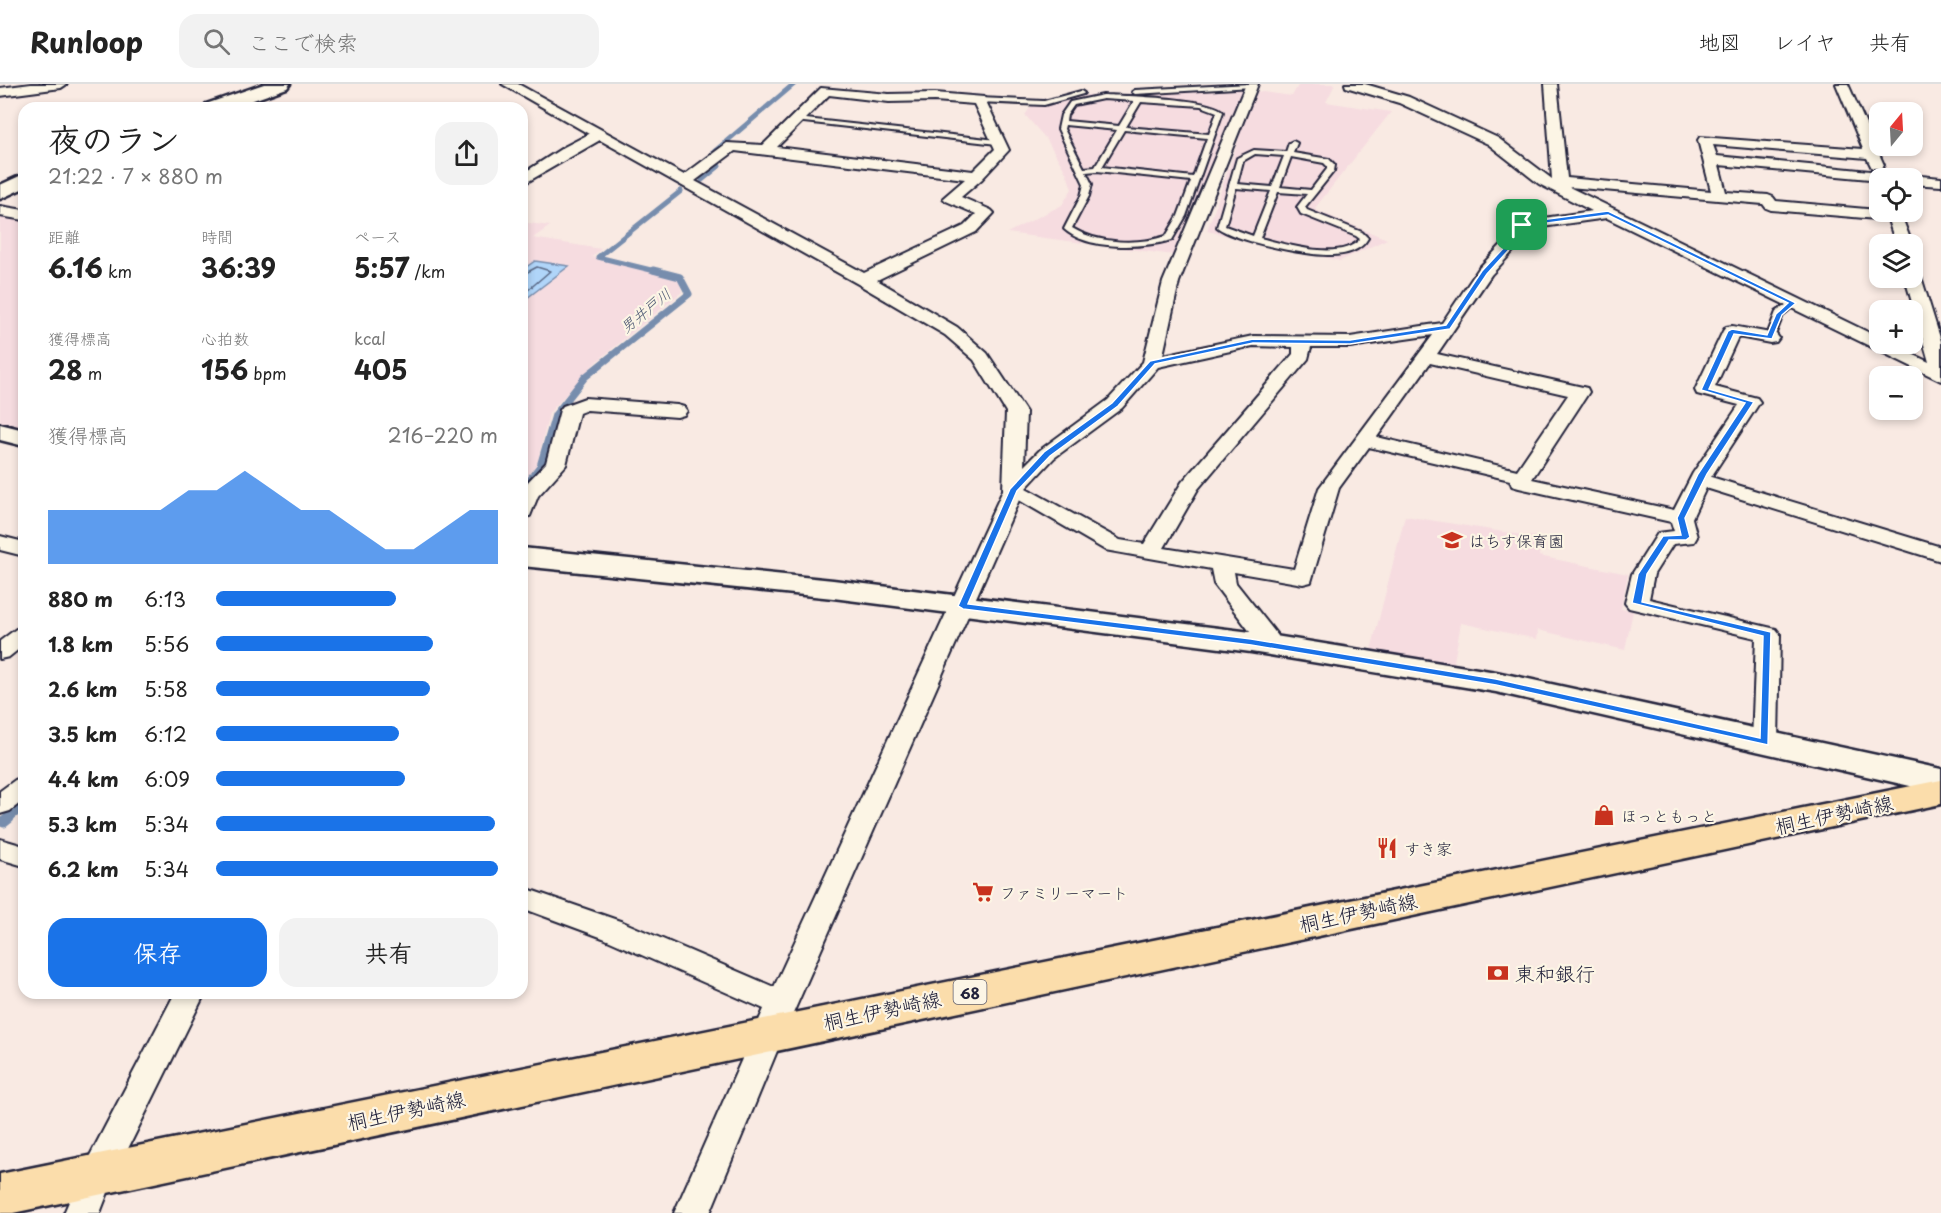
<!DOCTYPE html>
<html lang="ja">
<meta charset="utf-8">
<style>
body{margin:0;font-family:"Playpen Sans","Klee One",sans-serif;background:#f2f2f2;color:#222;height:100vh;display:flex;flex-direction:column;font-size:22px;white-space:nowrap}
*{box-sizing:border-box;margin:0}
p{font-size:20px;color:#767676}
.icon{flex:none;width:33px;height:33px;fill:none;stroke:currentColor;stroke-width:2;stroke-linecap:round;stroke-linejoin:round}
.map{position:relative;flex:1;overflow:hidden}
.sheet{position:absolute;left:18px;top:18px;width:510px;height:897px;display:flex;flex-direction:column;background:#fff;border-radius:18px;box-shadow:0 3px 9px #0003}
.sheet>*{flex:none}
.needle{width:39px;rotate:18deg}
.fabs{position:absolute;left:1869px;top:18px;display:grid;gap:12px}
.fabs a{display:grid;place-items:center;width:54px;height:54px;border-radius:12px;background:#fff;box-shadow:0 3px 9px #0003;font-size:30px}
.pin{position:absolute;display:grid;place-items:center;width:51px;height:51px;color:#fff;margin:-26px;border-radius:12px;box-shadow:0 3px 9px #0006}
.round{display:grid;place-items:center;flex:none;width:63px;height:63px;border-radius:18px;background:#f2f2f2}
.overview{display:flex;align-items:center;justify-content:space-between;height:102px;padding:0 30px}
h1{font-size:33px;font-weight:700;line-height:45px}
.figures{display:grid;grid-template-columns:repeat(3,1fr);gap:9px;height:102px;padding:6px 30px}
.figures div{display:grid;align-content:center}
.figures b{font-size:26px;font-weight:700}
.figures small{font-size:16px;font-weight:400}
.figures p{font-size:16px}
.chart{height:168px;padding:12px 30px}
.chart p{display:flex;justify-content:space-between}
.chart svg{width:100%;height:108px;margin-top:6px;fill:#1a73e8;opacity:.7}
.cta{display:flex;gap:12px;margin-top:auto;padding:12px 30px}
.cta a{flex:1;height:69px;border-radius:18px;background:#1a73e8;color:#fff;font-size:24px;font-weight:700;line-height:69px;text-align:center}
.cta a+a{background:#f2f2f2;color:#222}
ul{padding:0 30px;list-style:none;font-size:20px}
li{display:grid;grid-template-columns:96px 72px 1fr;align-items:center;height:45px}
li i{height:15px;border-radius:8px;background:#1a73e8}
header{display:flex;align-items:center;gap:36px;box-sizing:border-box;height:84px;padding:0 30px;background:#fff;border-bottom:2px solid #e0e0e0}
header strong{font-size:28px}
nav{display:flex;gap:33px;margin-inline-start:auto;font-size:21px}
.search{width:420px;height:54px;background:#f2f2f2;display:flex;align-items:center;gap:15px;box-sizing:border-box;padding:0 21px;border-radius:18px;color:#767676;font-size:22px}
.map>svg:first-child{display:block}
.built{fill:#f6dce0}
.water{fill:#b0d5f9;stroke:#778dad;stroke-width:1.5}
.lines{fill:none;stroke-linecap:round;stroke-linejoin:round}
.shore{stroke:#5b6a87;stroke-width:1.5}
.stream-far3{stroke:#778dad;stroke-width:5}
.stream-far2{stroke:#778dad;stroke-width:7}
.stream-far1{stroke:#778dad;stroke-width:9}
.stream{stroke:#778dad;stroke-width:11}
.lane-casing{stroke:#22223b;stroke-width:4}
.street-casing{stroke:#22223b;stroke-width:4}
.secondary-casing{stroke:#22223b;stroke-width:5}
.primary-casing{stroke:#22223b;stroke-width:5}
.lane{fill:#fcf5e5;fill-rule:evenodd}
.street{fill:#fcf5e5;fill-rule:evenodd}
.secondary{fill:#fcf5e5;fill-rule:evenodd}
.primary{fill:#fbddab;fill-rule:evenodd}
.route{fill:#1a73e8;stroke:#fff;stroke-width:1.5;fill-rule:evenodd}
.labels{text-anchor:middle;dominant-baseline:central;stroke-width:4.5;stroke-linejoin:round;paint-order:stroke}
.far-water-label{font-size:15px;font-style:italic;fill:#4d5874;stroke:#fcf5e5}
.shield{fill:#fcf5e5;stroke:#63616e;stroke-width:1.5}
.shield-label{font-size:15px;font-weight:bold;fill:#22223b}
.poi-label{font-size:16px;fill:#22223b;stroke:#fcf5e5;text-anchor:start}
.near-street-label{font-size:20px;fill:#22223b;stroke:#fcf5e5}
.near-poi-label{font-size:20px;fill:#22223b;stroke:#fcf5e5;text-anchor:start}
</style>
<header>
<strong>Runloop</strong>
<div class="search"><svg class="icon" aria-label="search" viewBox="0 0 24 24"><circle cx="10" cy="10" r="6"/><path d="M15 15l6 6"/></svg>ここで検索</div>
<nav><a>地図</a><a>レイヤ</a><a>共有</a></nav>
</header>
<div class="map">
<svg width="1941" height="1129" viewBox="0 0 1941 1129">
<rect width="100%" height="100%" fill="#f9eae3"/>
<filter id="ink" filterUnits="userSpaceOnUse"><feTurbulence type="fractalNoise" baseFrequency=".0167" numOctaves="2"/><feDisplacementMap in="SourceGraphic" scale="12" xChannelSelector="R" yChannelSelector="G"/><feConvolveMatrix kernelMatrix="1 2 1 2 8 2 1 2 1" color-interpolation-filters="sRGB"/></filter>
<g filter="url(#ink)">
<g class="built">
<path d="M1299,0H1335L1326,18L1391,28L1315,124L1317,127L1387,155L1340,177L1207,147L1239,54L1225,52L1174,171L1007,149L1062,121L1072,105L1067,90L1047,56L1025,31L1032,21L1054,19L1082,11L1195,8L1240,4L1243,5L1225,50L1239,52L1256,7L1292,12Z"/>
<path d="M0,131L24,135V344L0,338Z"/>
<path d="M522,138L550,142L533,154L601,165L592,173L678,193L682,208L595,279L549,329L537,380L522,399Z"/>
<path d="M1405,432L1541,454L1539,472L1628,490L1621,525L1633,527L1625,566L1538,546L1537,555L1461,539L1453,583L1370,570Z"/>
</g>
<path class="water" d="M535,177L569,182L527,214L522,213V186Z"/>
<g class="lines">
<path class="shore" d="M522,191L537,183L550,187L527,207H522"/>
<g class="stream-far3">
<path d="M714,68L794,0"/>
<path d="M702,96L719,82"/>
<path d="M659,188L598,173L681,107"/>
</g>
<path class="stream-far2" d="M522,405L540,382L555,331L585,293L689,210L680,193L653,186"/>
<path class="stream-far1" d="M7,735L24,722"/>
<path class="stream" d="M4,738L9,734"/>
<defs>
<g id="lane">
<path d="M1250,0L1253,2L1252,3L1135,10L1132,8L1135,6Z"/>
<path d="M1081,7L1084,9L1083,10L1044,21L979,18L976,16L979,14L1044,17Z"/>
<path d="M1103,11C1124,12 1214,14 1223,28L1186,132L1172,156C1143,164 1088,167 1064,145L1081,112L1084,100L1058,45L1061,31L1070,18ZM1103,15L1134,17L1119,42L1066,37L1067,31L1074,21ZM1141,18L1201,22L1217,28L1209,50L1126,43ZM1065,41L1117,46L1095,83L1084,84L1064,45ZM1124,46L1207,54L1193,93L1102,83ZM1097,87L1191,97L1178,132L1166,152C1138,161 1098,160 1072,144L1089,112L1092,100L1086,88Z"/>
<path d="M797,34L997,56L1001,58L997,60L795,37L794,36Z"/>
<path d="M1293,57L1297,59L1293,69L1329,75L1335,81L1334,87L1305,123L1307,126L1362,148L1368,154C1361,167 1345,171 1331,171C1308,172 1234,157 1217,143L1237,74L1254,66L1286,68L1289,59ZM1255,70L1284,72L1272,103L1237,100L1243,77ZM1291,73L1324,79L1327,82V85L1311,106L1280,103ZM1236,104L1271,107L1253,152L1225,142ZM1278,108L1307,110L1297,123L1301,130L1356,152L1360,155C1341,178 1285,160 1260,154Z"/>
<path d="M1793,216L1797,219L1783,231L1774,254L1773,256H1767L1766,254L1776,228Z"/>
</g>
<g id="street">
<path d="M31,0H67L61,4L0,12V4Z"/>
<path d="M502,0H518L684,91L727,59L763,61L821,4L889,10L935,9L984,13L1009,66L982,95L961,113L991,126L994,129L976,148L877,196L957,243L987,269L1026,328L1024,382L1040,366L1108,316L1143,278L1163,198L1246,0H1258L1179,198L1163,271L1253,252L1350,253L1442,239L1479,184L1505,157L1516,138L1592,127L1539,100L1488,60L1399,19L1346,3L1345,0H1365L1409,13L1498,54L1552,95L1545,0H1557L1567,94L1711,107L1698,56L1700,53L1863,65L1836,0H1848L1884,81L1882,84H1872L1867,74L1713,61L1717,72L1941,94V102L1912,100V94L1880,96L1719,81L1726,108L1768,111L1773,113L1776,117L1900,128L1912,160H1896L1888,136L1771,126L1766,124L1763,120L1569,103L1880,254V260H1891L1929,278L1905,194H1912V182L1918,183L1941,257V297L1607,134L1528,145L1518,162L1491,191L1437,270L1587,304L1589,308L1532,395L1674,426L1693,389L1739,321L1697,310L1695,306L1723,247L1726,243L1732,242L1776,250L1779,254L1776,258L1770,259L1738,253L1715,303L1757,314L1760,318L1711,393L1941,463V477L1706,404L1692,434L1697,453L1694,458L1673,460L1654,490L1649,515L1776,545L1780,550L1778,658L1774,664L1765,666L1756,664L1752,658L1756,554L1629,524L1625,519L1632,490L1658,449L1674,447L1671,438L1519,404L1512,402L1510,396L1369,363L1339,404L1311,498L1303,500L1234,488L1236,499L1278,552V560L1274,565L1266,567L1258,565L1254,560V553L1214,500L1211,485L1105,466L1019,416L784,950L710,1129H674L764,925L603,854L522,824V803L623,838L774,903L1003,406L1006,328L974,276L945,251L858,200L600,56L522,101V90L564,63L589,50ZM829,11L889,18L935,17L974,20L995,65L973,87L777,63ZM735,67L965,95L943,114L946,117L976,130L964,142L864,189L695,97ZM1433,251L1319,404L1294,485L1164,464L1198,405L1308,275L1311,263H1350ZM1253,262L1293,263V270L1182,398L1144,460L1120,456L1026,404L1054,374L1122,324L1158,283ZM1430,279L1568,311L1517,386L1377,353Z"/>
<path d="M0,122L24,126V136L0,132Z"/>
<path d="M585,314L677,321L684,323L687,327L684,331L677,333L587,326L579,329L566,381L538,412L530,432L522,433V404L546,379L560,326L563,322Z"/>
<path d="M0,452L24,458V472L0,466Z"/>
<path d="M24,543V561L9,573L0,575V557L16,545Z"/>
<path d="M24,693V716L10,727L0,730V707L15,696Z"/>
<path d="M0,755L24,762V782L0,775Z"/>
<path d="M175,909H205L114,1093L100,1129H64L85,1081Z"/>
</g>
<g id="secondary">
<path d="M264,0H290L287,4L231,24H204L206,20Z"/>
<path d="M24,90V104L0,115V101Z"/>
<path d="M0,340L24,346V362L0,356Z"/>
<path d="M522,464L833,496L1251,548L1496,588L1941,685V709L1496,608L1251,568L833,514L522,482Z"/>
</g>
<path id="primary" d="M1941,696V720L13,1129H0V1090Z"/>
</defs>
<use href="#lane" class="lane-casing"/>
<use href="#street" class="street-casing"/>
<use href="#secondary" class="secondary-casing"/>
<use href="#primary" class="primary-casing"/>
<use href="#lane" class="lane"/>
<use href="#street" class="street"/>
<use href="#secondary" class="secondary"/>
<use href="#primary" class="primary"/>
</g>
</g>
<path class="route" d="M1608,127L1796,219L1782,231L1772,255L1734,250L1709,305L1754,318L1707,390L1685,434L1690,453L1686,456H1669L1647,490L1642,518L1771,548L1768,661L1496,601L1251,561L963,525L958,522L1010,405L1044,368L1112,319L1150,277L1253,255L1350,256L1446,241L1482,187L1509,158L1519,139ZM1608,131L1788,219L1776,230L1767,251L1732,245L1728,247L1701,306L1745,319L1698,390L1677,434L1681,451L1663,452L1638,490L1632,519L1763,552L1760,654L1496,595L1251,555L968,520L1017,407L1050,372L1118,322L1155,280L1253,259L1350,260L1450,245L1487,190L1514,160L1524,142Z"/>
<defs>
<symbol id="school-bare" viewBox="-9 -9 18 18"><path d="M0-5L7-2L0 1L-7-2ZM-4 1L0 2.5L4 1V4Q0 6-4 4Z" fill="#c8321e" stroke="#fcf5e5" stroke-width="2.5" paint-order="stroke"/></symbol>
<symbol id="shop-bare" viewBox="-9 -9 18 18"><path d="M-5-2.5h2.3a2.7 3.5 0 0 1 5.4 0H5L5.5 6h-11ZM-1.5-2.5h3a1.5 2.3 0 0 0-3 0Z" fill="#c8321e" stroke="#fcf5e5" stroke-width="2.5" paint-order="stroke"/></symbol>
<symbol id="restaurant-bare" viewBox="-9 -9 18 18"><path d="M-5-6h1v4h1v-4h1v4h1v-4h1v5L-1.5 .5V6h-2V.5L-5-1ZM5-6V6H3V1.5H1.5Q1.5-4 5-6Z" fill="#c8321e" stroke="#fcf5e5" stroke-width="2.5" paint-order="stroke"/></symbol>
<symbol id="supermarket-bare" viewBox="-9 -9 18 18"><path d="M-6-5.5h2.5l.6 2H6L4.5 2H-2.5L-4.4-4H-6ZM-1.5 3.2a1.3 1.3 0 1 0 .1 0ZM3 3.2a1.3 1.3 0 1 0 .1 0Z" fill="#c8321e" stroke="#fcf5e5" stroke-width="2.5" paint-order="stroke"/></symbol>
<symbol id="bank-bare" viewBox="-9 -9 18 18"><path d="M-6-4H6V4H-6ZM0-2.3a2.3 2.3 0 1 0 0 4.6a2.3 2.3 0 1 0 0-4.6Z" fill="#c8321e" stroke="#fcf5e5" stroke-width="2.5" paint-order="stroke"/></symbol>
</defs>
<g fill-rule="evenodd">
<use href="#school-bare" x="1437" y="441" width="30" height="30"/>
<use href="#shop-bare" x="1589" y="716" width="30" height="30"/>
<use href="#restaurant-bare" x="1372" y="749" width="30" height="30"/>
<use href="#supermarket-bare" x="968" y="793" width="30" height="30"/>
<use href="#bank-bare" x="1483" y="874" width="30" height="30"/>
</g>
<g class="labels">
<g class="far-water-label">
<text transform="translate(645 226) rotate(-39)">男井戸川</text>
</g>
<rect class="shield" x="953.5" y="896" width="33" height="24" rx="4.5"/>
<g class="shield-label">
<text x="970" y="908">68</text>
</g>
<g class="poi-label">
<text x="1469" y="456">はちす保育園</text>
<text x="1621" y="731">ほっともっと</text>
<text x="1404" y="764">すき家</text>
<text x="1000" y="808">ファミリーマート</text>
</g>
<g class="near-street-label">
<text transform="translate(1834 730) rotate(-12)">桐生伊勢崎線</text>
<text transform="translate(1358 828) rotate(-12)">桐生伊勢崎線</text>
<text transform="translate(882 926) rotate(-12)">桐生伊勢崎線</text>
<text transform="translate(406 1026) rotate(-12)">桐生伊勢崎線</text>
</g>
<g class="near-poi-label">
<text x="1515" y="889">東和銀行</text>
</g>
</g>
</svg>
<div class="fabs">
<a><svg class="needle" viewBox="-14 -14 28 28"><path d="M0-13l5 13h-10z" fill="#e53935"/><path d="M0 13l5-13h-10z" fill="#767676"/></svg></a>
<a><svg class="icon" aria-label="locate" viewBox="0 0 24 24"><circle cx="12" cy="12" r="6"/><path d="M12 2v4M12 18v4M2 12h4M18 12h4"/></svg></a>
<a><svg class="icon" aria-label="layers" viewBox="0 0 24 24"><path d="M12 4l9 5-9 5-9-5zM3 14l9 5 9-5"/></svg></a>
<a>+</a>
<a>−</a>
</div>
<div class="pin" style="left:1522px;top:141px;background:#1e9e55"><svg class="icon" aria-label="arrive" viewBox="0 0 24 24"><path d="M6 21V4h12l-3 4 3 4H6"/></svg></div>
<section class="sheet">
<div class="overview"><div><h1>夜のラン</h1><p>21:22 · 7 × 880 m</p></div><a class="round"><svg class="icon" aria-label="share" viewBox="0 0 24 24"><path d="M12 15V3M7 8l5-5 5 5M5 13v7h14v-7"/></svg></a></div>
<div class="figures">
<div><p>距離</p><b>6.16<small> km</small></b></div>
<div><p>時間</p><b>36:39</b></div>
<div><p>ペース</p><b>5:57<small> /km</small></b></div>
</div>
<div class="figures">
<div><p>獲得標高</p><b>28<small> m</small></b></div>
<div><p>心拍数</p><b>156<small> bpm</small></b></div>
<div><p>kcal</p><b>405</b></div>
</div>
<div class="chart"><p><span>獲得標高</span>216–220 m</p>
<svg viewBox="0 0 160 44" preserveAspectRatio="none"><path d="M0 44V22L10 22L20 22L30 22L40 22L50 14L60 14L70 6L80 14L90 22L100 22L110 30L120 38L130 38L140 30L150 22L160 22V44z"/></svg>
</div>
<ul>
<li><b>880 m</b>6:13<i style="width:64%"></i></li>
<li><b>1.8 km</b>5:56<i style="width:77%"></i></li>
<li><b>2.6 km</b>5:58<i style="width:76%"></i></li>
<li><b>3.5 km</b>6:12<i style="width:65%"></i></li>
<li><b>4.4 km</b>6:09<i style="width:67%"></i></li>
<li><b>5.3 km</b>5:34<i style="width:99%"></i></li>
<li><b>6.2 km</b>5:34<i style="width:100%"></i></li>
</ul>
<div class="cta"><a>保存</a><a>共有</a></div>
</section>
</div>
